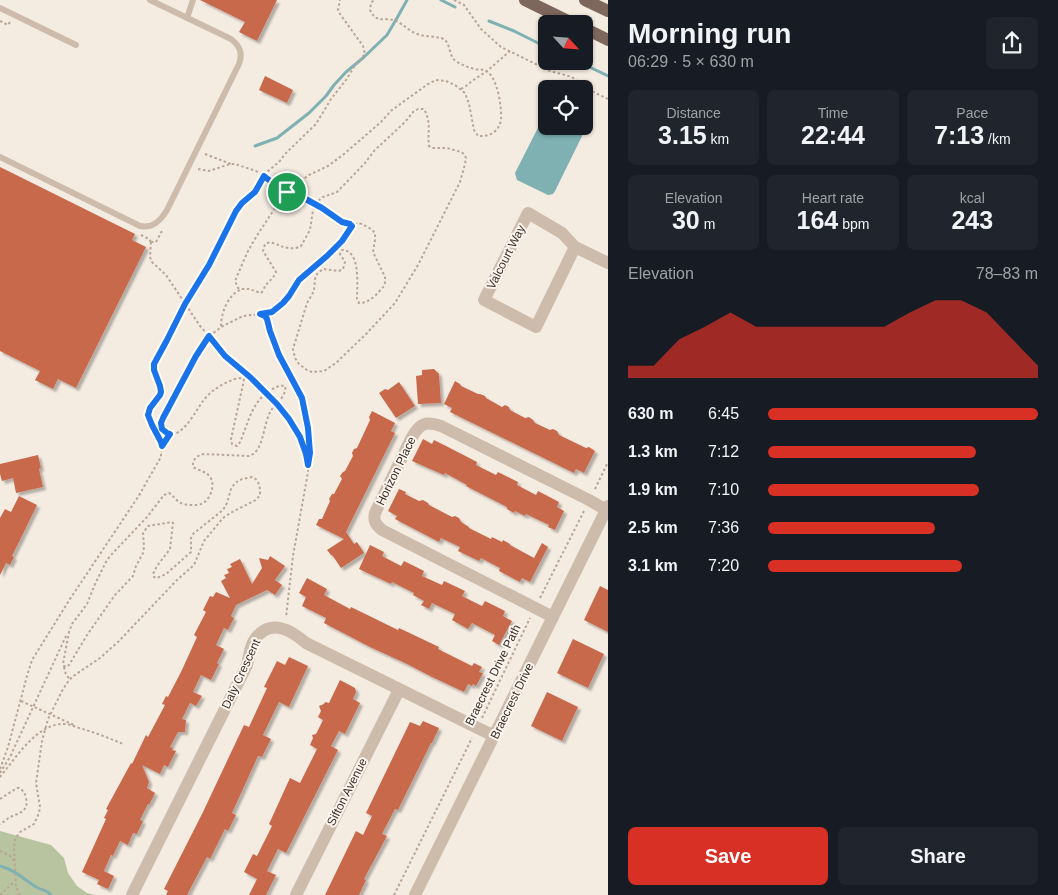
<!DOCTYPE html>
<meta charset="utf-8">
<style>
body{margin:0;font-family:Helvetica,sans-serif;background:#20242c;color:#f1f3f6;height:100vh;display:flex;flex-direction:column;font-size:19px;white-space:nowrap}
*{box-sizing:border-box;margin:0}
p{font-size:16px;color:#9ea1a6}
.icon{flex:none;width:28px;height:28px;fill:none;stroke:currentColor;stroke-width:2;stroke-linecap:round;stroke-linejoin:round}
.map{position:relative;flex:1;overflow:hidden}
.drawer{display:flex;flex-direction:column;background:#171b24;width:450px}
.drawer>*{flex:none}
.needle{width:32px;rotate:116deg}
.controls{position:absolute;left:538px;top:15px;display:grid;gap:10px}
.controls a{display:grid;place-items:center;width:55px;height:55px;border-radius:8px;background:#171b24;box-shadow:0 1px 4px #0004;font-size:25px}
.pin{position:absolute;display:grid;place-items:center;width:42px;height:42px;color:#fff;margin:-21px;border:2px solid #fff;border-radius:50%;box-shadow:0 1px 5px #0007}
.round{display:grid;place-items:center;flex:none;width:52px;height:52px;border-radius:8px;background:#20242c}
.head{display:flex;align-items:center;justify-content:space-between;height:85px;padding:0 20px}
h1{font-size:28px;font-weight:700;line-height:38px}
.figures{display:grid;grid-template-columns:repeat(3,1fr);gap:8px;height:85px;padding:5px 20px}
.figures div{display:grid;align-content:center;border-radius:8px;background:#20242c;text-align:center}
.figures b{font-size:25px;font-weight:700}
.figures small{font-size:14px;font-weight:400}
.figures p{font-size:14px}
.chart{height:140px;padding:10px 20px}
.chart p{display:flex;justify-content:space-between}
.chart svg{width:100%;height:90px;margin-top:5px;fill:#d93025;opacity:.7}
.action{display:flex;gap:10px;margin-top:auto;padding:10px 20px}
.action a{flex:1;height:58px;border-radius:8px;background:#d93025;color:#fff;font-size:20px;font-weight:700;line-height:58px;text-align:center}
.action a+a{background:#20242c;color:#f1f3f6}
ul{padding:0 20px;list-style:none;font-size:16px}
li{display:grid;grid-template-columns:80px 60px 1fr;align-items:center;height:38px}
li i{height:12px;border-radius:6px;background:#d93025}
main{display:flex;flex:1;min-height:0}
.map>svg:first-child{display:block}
.green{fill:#b8c4a0}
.water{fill:#7fb0b2}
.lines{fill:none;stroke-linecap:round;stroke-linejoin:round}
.stream{stroke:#7fb0b2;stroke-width:3}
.building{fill:#c8694b;filter:url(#shadow)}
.path{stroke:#b9a596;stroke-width:2;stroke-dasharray:2.5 2.5;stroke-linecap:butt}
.service{stroke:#cdbbac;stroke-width:6}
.minor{stroke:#cdbbac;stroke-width:12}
.tertiary{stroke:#cdbbac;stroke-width:12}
.primary{stroke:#7d675c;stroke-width:12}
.route-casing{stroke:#fff;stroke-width:10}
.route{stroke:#1a73e8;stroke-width:6}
.labels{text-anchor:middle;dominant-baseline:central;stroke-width:4;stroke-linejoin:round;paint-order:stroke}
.street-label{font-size:12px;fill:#3b302b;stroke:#fbf5ee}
</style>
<main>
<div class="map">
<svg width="608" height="895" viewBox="0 0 608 895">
<defs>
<filter id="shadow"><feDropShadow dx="3" dy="3" stdDeviation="1" flood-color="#0004"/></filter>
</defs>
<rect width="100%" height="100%" fill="#f4ebe1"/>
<path class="green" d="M0,831L51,845L64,858L68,873L77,886L87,893L95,895H0Z"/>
<path class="water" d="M546,112V126H584V115L587,123L586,128L555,191L553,194L548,195L517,180L515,173Z"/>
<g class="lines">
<g class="stream">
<path d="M441,0L455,7"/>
<path d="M489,21L514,31L546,47"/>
<path d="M577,61L608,76"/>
<path d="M255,146L277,138L309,113L326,96L334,85L346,72L363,58L387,35L397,18L407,0"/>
<path d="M0,866C16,870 24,880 38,888C44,891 46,889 51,895"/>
</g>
</g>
<g class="building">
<path d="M200,0H277L257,41L239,32L245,22Z"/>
<path d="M265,76L293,90L287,103L259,90Z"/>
<path d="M0,167L135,234L132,240L146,247L76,388L58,379L53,389L35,380L40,371L0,351Z"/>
<path d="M434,369L439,374L441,403L418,404L416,376L422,375V370Z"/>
<path d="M455,381L460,384L461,386L478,394H480L485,396L486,398L502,407L505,405L509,407L510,410L525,418L529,417L533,420L535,423L550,430L553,429L557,431L559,435L586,448L589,447L595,451L584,473L576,469L574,473L450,412L452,408L444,404Z"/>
<path d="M399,382L415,406L396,418L379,393L385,389L388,390Z"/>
<path d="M372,411L395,423L391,431L395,433L346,532L354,544L357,542L364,553L341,568L333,556L331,555L327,550L344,539L316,525L319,519H322L330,501L329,499L332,494H334L342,479L340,476L343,472L345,471L353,456L352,453L354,449L357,448L370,420L369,417Z"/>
<path d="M423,439L432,444L434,440L446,446L477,462L476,465L496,475L498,472L518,482L517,485L536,495L538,491L559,502L557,507L564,511L555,530L548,527L549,525L526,514L525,516L515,511L514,513L507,509V507L466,486L467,485L445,473L444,475L412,461Z"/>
<path d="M38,455L41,468L39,469L43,487L16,493L13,478L2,481L0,474V464Z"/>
<path d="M399,489L406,492L405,494L419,501L423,500L428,503L429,505L452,517L455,516L459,518L461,522L469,527V528L491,539L492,537L502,542L503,540L510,544V545L534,558L542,543L548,547L530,582L522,578L520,582L499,571L500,568L481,558L479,561L458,551L460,547L441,538L439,542L395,519L397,516L388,511Z"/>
<path d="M19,496L37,505L20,540L12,556L14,557L10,565L6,563L0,575V518L5,509L11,512Z"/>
<path d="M370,545L384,552L382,556L401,566L404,561L424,571L422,576L442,585L444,581L465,591L462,596L482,606L485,601L505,611L503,616L512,621L499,645L492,641L495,635L472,623L468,629L452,620L455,614L432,603L429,609L421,605L424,601L413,595L414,593L392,582L391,584L359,569Z"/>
<path d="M270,556L285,566L275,580L282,585L275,595L267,590L236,605L231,616L234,618L228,630L224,628L216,645L224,649L217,663L219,664L211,680L201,675L193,692L202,696L196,706L190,703L182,719L186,720L185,732H178L170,747L173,748L172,750L176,751L168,767L164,765L160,774L142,765L149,782L147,788L155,793L149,805L148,804L140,820L143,821L137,834L133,833L128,845L120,841L113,856L111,855L104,871L114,876L108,889L97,884L99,880L82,872L106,819L104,818L108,810L106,809L131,763L132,764L146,735L148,737L165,705L162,704L166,696L168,697L181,672L197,637L194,635L206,612L203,610L210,596L213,597L216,592L230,598L221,581L226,578L224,575L229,573L227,569L232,567L230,564L240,559L252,584L262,568L259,558L268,560Z"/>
<path d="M307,578L327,589L324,595L350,609L351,607L398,630L399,628L439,647L438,649L472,666L474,663L482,667L479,672L483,673L476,686L473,684L472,686L468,684L464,692L430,676L407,664L370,647L324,623L326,618L302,606L306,597L299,593Z"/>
<path d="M600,586L608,590V632L584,620Z"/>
<path d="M573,639L604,654L588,688L557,673Z"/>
<path d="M289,657L308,666L289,707L279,702L263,735L271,739L262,757L258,756L232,813L236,815L228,831L225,829L210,859L207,857L187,895H166L168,891L164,889L203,812L244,725L249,727L267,688L264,687L277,661L285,665Z"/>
<path d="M340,680L355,688L356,692L353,699L360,703L345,734L339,731L331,746L338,750L286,853L278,849L267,871L276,875L266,895H249L257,879L244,872L253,854L257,856L272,826L269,824L290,778L300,783L317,749L310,745L313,738L312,735L316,734L323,720L318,717L321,711L319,706L324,704L325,702L329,703Z"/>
<path d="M547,692L578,707L562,741L531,726Z"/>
<path d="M423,721L439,728L432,743H431L398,810L395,809L382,834L387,836L364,879L366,880L359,895H325L356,831L363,835L372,816L366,813L410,722L420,726Z"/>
</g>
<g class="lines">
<g class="path">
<path d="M454,0L464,5L481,29L501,47L550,71L572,77L585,88L608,99"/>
<path d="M0,21L8,25L10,22"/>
<path d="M461,89L466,86L472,81L487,71L510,51"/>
<path d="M205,154L231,164"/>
<path d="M198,169L209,171L230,164H235L256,171L268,179L279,188L290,194L302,197L320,207L342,222L350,224L352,225"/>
<path d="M141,235L149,239L151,242"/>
<path d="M151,242L150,257L152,262L166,275L200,326L216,344L223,353L250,377L277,404L289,419L300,437L308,462"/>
<path d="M151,242H156L163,229"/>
<path d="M262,315L267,319L279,355L302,398L308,428L309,453L308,472L293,556L286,617"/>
<path d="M221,326C221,313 228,295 240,290"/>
<path d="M162,446L170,434"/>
<path d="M595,489L608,462"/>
<path d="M540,598L584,511"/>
<path d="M64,667L66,675L70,679"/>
<path d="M21,701L74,725"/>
<path d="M482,718L530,618"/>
<path d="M0,769L8,747L27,676L32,660L70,599L138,497L161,457V442L151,425L148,415L150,408L157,399L161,392L160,387L154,370V364L167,340L185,304L209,265L239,207L255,192L267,172L279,162L286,153L316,124L331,99L346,80L354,67L365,54L363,46L340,14L338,10L340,0"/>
<path d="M0,773L10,757L66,636"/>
<path d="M0,777C15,759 37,723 64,724C69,724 74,726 79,728C94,732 109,738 123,744"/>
<path d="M0,799L17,788H19C23,790 25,793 26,798C29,811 20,813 10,817C7,819 4,822 0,824"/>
<path d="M0,851L10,856L14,861"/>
<path d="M0,895L15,881"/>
<path d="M20,895L16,887L14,847L15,839L20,832L34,824L39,813L40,807L36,783L42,741L48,719L62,691L67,683L72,677L100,658L119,641L177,580L194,565L204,541L223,518L232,512L256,500L260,495C260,488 260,480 252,477L242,479L235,483L231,489L227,503L223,510L193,534L191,538V552L166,574L157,578L154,577L153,574L157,566L170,549L173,523L172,522L148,526L143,533L144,547L143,553L136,566L133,576L115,595L87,635L69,665L66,667L64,666L63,664L69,632L72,624L87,604L95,584L107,560L112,554L147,517L164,495L169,493C173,495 176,501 181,503C185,505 196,506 201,504C210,501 216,485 210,477C206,471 199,471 193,467C192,460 197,455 204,454L248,456C265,453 262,423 272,409C277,403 287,395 285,386C280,385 276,387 271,390C255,399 250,416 244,432C242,437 241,442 237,446L232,444L231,439L244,380L242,378C233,378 221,385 214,390C210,393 206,397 203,401C196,410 183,438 168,434C166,433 163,431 162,429C160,426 162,421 163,418L196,356L209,336L223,326L243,316L268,313L283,303L289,297L299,280L327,256L342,241L353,225L358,223L362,224L371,229L375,233V240L373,252L385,277V283L384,286C378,293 369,304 359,303L357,299C357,286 361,250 342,250L340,254L345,262L343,269L339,271L323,269L317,274L315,279L314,291L307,303L293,349L295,358L299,364L307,370L312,372L324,371L336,363L367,333L395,303L418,265L460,182L465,164L466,158L464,154L461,152L447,148H432L429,146C427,132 432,124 424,109H418L413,112L405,122L374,151L365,163L337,192L323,197L318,201L313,210L310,230L301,246C289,252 281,245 270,242L265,244L263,251L276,272C272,281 266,282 263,291L261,293L249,289H242L238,288L235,281L247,253L256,237L279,202L292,187L309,175L328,166L344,154L381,122L392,110L428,84L436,80L446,81L455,85L465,93L469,104L474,130L478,136C489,137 499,132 501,120C502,109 498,77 486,71C483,69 479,70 475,69C469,68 463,65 457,62C447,56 452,41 441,38C433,36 423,37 415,33C408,30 403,24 396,21C385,16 377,25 370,10L371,3L374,0"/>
<path d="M394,895L472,738"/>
</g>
<g class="service">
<path d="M0,8L76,45"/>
<path d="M187,18L193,0"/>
<path d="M0,157L140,226C153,229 161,220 167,210L239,64C243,53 240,46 231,39L150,0"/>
</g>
<g class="minor">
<path d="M575,247L536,327L484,300L528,213L562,233L575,247L608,263"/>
<path d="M553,617L382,530C376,525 373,521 375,513L412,437C420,423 426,421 441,426L589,500L608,511"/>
<path d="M132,895L247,665C249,657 250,645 255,639C271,618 291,630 306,643L494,736"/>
<path d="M296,895L399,690"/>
</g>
<path class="tertiary" d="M415,895L608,506"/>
<g class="primary">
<path d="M525,0L574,24"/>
<path d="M585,0L608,11"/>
<path d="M584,28L608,40"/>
</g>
</g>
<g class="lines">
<defs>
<path id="route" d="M264,176L279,188L290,194L302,197L322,208L342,222L350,224L352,226L342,241L327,256L299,280L289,296L283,303L272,312L260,314L265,316L267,319L270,331L279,355L302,398L308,428L310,453L308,465L306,454L300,437L289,419L277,404L250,377L225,356L209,336L196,356L163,418L161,423L162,429L167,433L170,434L162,446L161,442L152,425L148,415L150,408L160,395L161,392L160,386L154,370V364L167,340L185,304L209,265L236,211L242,203L255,192Z"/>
</defs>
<use href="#route" class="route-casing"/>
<use href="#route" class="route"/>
</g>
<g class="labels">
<g class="street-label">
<text transform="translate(506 257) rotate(-63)">Valcourt Way</text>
<text transform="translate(396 471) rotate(-64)">Horizon Place</text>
<text transform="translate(241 674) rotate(-65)">Daly Crescent</text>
<text transform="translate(493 675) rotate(-64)">Braecrest Drive Path</text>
<text transform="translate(512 701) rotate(-64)">Braecrest Drive</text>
<text transform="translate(347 792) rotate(-63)">Sifton Avenue</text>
</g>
</g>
</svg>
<div class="controls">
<a><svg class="needle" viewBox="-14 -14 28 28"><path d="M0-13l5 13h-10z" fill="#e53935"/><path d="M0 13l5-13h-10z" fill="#9ea1a6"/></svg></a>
<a><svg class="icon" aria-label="locate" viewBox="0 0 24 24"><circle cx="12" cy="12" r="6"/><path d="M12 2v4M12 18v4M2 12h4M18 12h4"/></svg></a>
</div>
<div class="pin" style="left:287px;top:192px;background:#1e9e55"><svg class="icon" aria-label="arrive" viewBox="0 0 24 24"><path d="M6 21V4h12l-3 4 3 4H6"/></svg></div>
</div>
<section class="drawer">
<div class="head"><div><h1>Morning run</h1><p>06:29 · 5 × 630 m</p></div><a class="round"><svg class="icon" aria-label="share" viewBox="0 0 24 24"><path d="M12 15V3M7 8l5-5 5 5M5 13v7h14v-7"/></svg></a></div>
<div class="figures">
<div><p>Distance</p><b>3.15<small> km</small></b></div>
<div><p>Time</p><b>22:44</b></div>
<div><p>Pace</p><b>7:13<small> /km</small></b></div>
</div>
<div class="figures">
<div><p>Elevation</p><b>30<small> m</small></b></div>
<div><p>Heart rate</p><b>164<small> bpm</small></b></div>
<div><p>kcal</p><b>243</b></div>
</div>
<div class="chart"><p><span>Elevation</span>78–83 m</p>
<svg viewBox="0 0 160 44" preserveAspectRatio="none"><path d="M0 44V38L10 38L20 25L30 19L40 12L50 19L60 19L70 19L80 19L90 19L100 19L110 12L120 6L130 6L140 12L150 25L160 38V44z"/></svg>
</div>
<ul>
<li><b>630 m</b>6:45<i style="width:100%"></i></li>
<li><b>1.3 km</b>7:12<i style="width:77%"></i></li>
<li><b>1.9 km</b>7:10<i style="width:78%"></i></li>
<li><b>2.5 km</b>7:36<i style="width:62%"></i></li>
<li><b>3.1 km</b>7:20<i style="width:72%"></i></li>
</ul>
<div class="action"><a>Save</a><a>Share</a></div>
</section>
</main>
